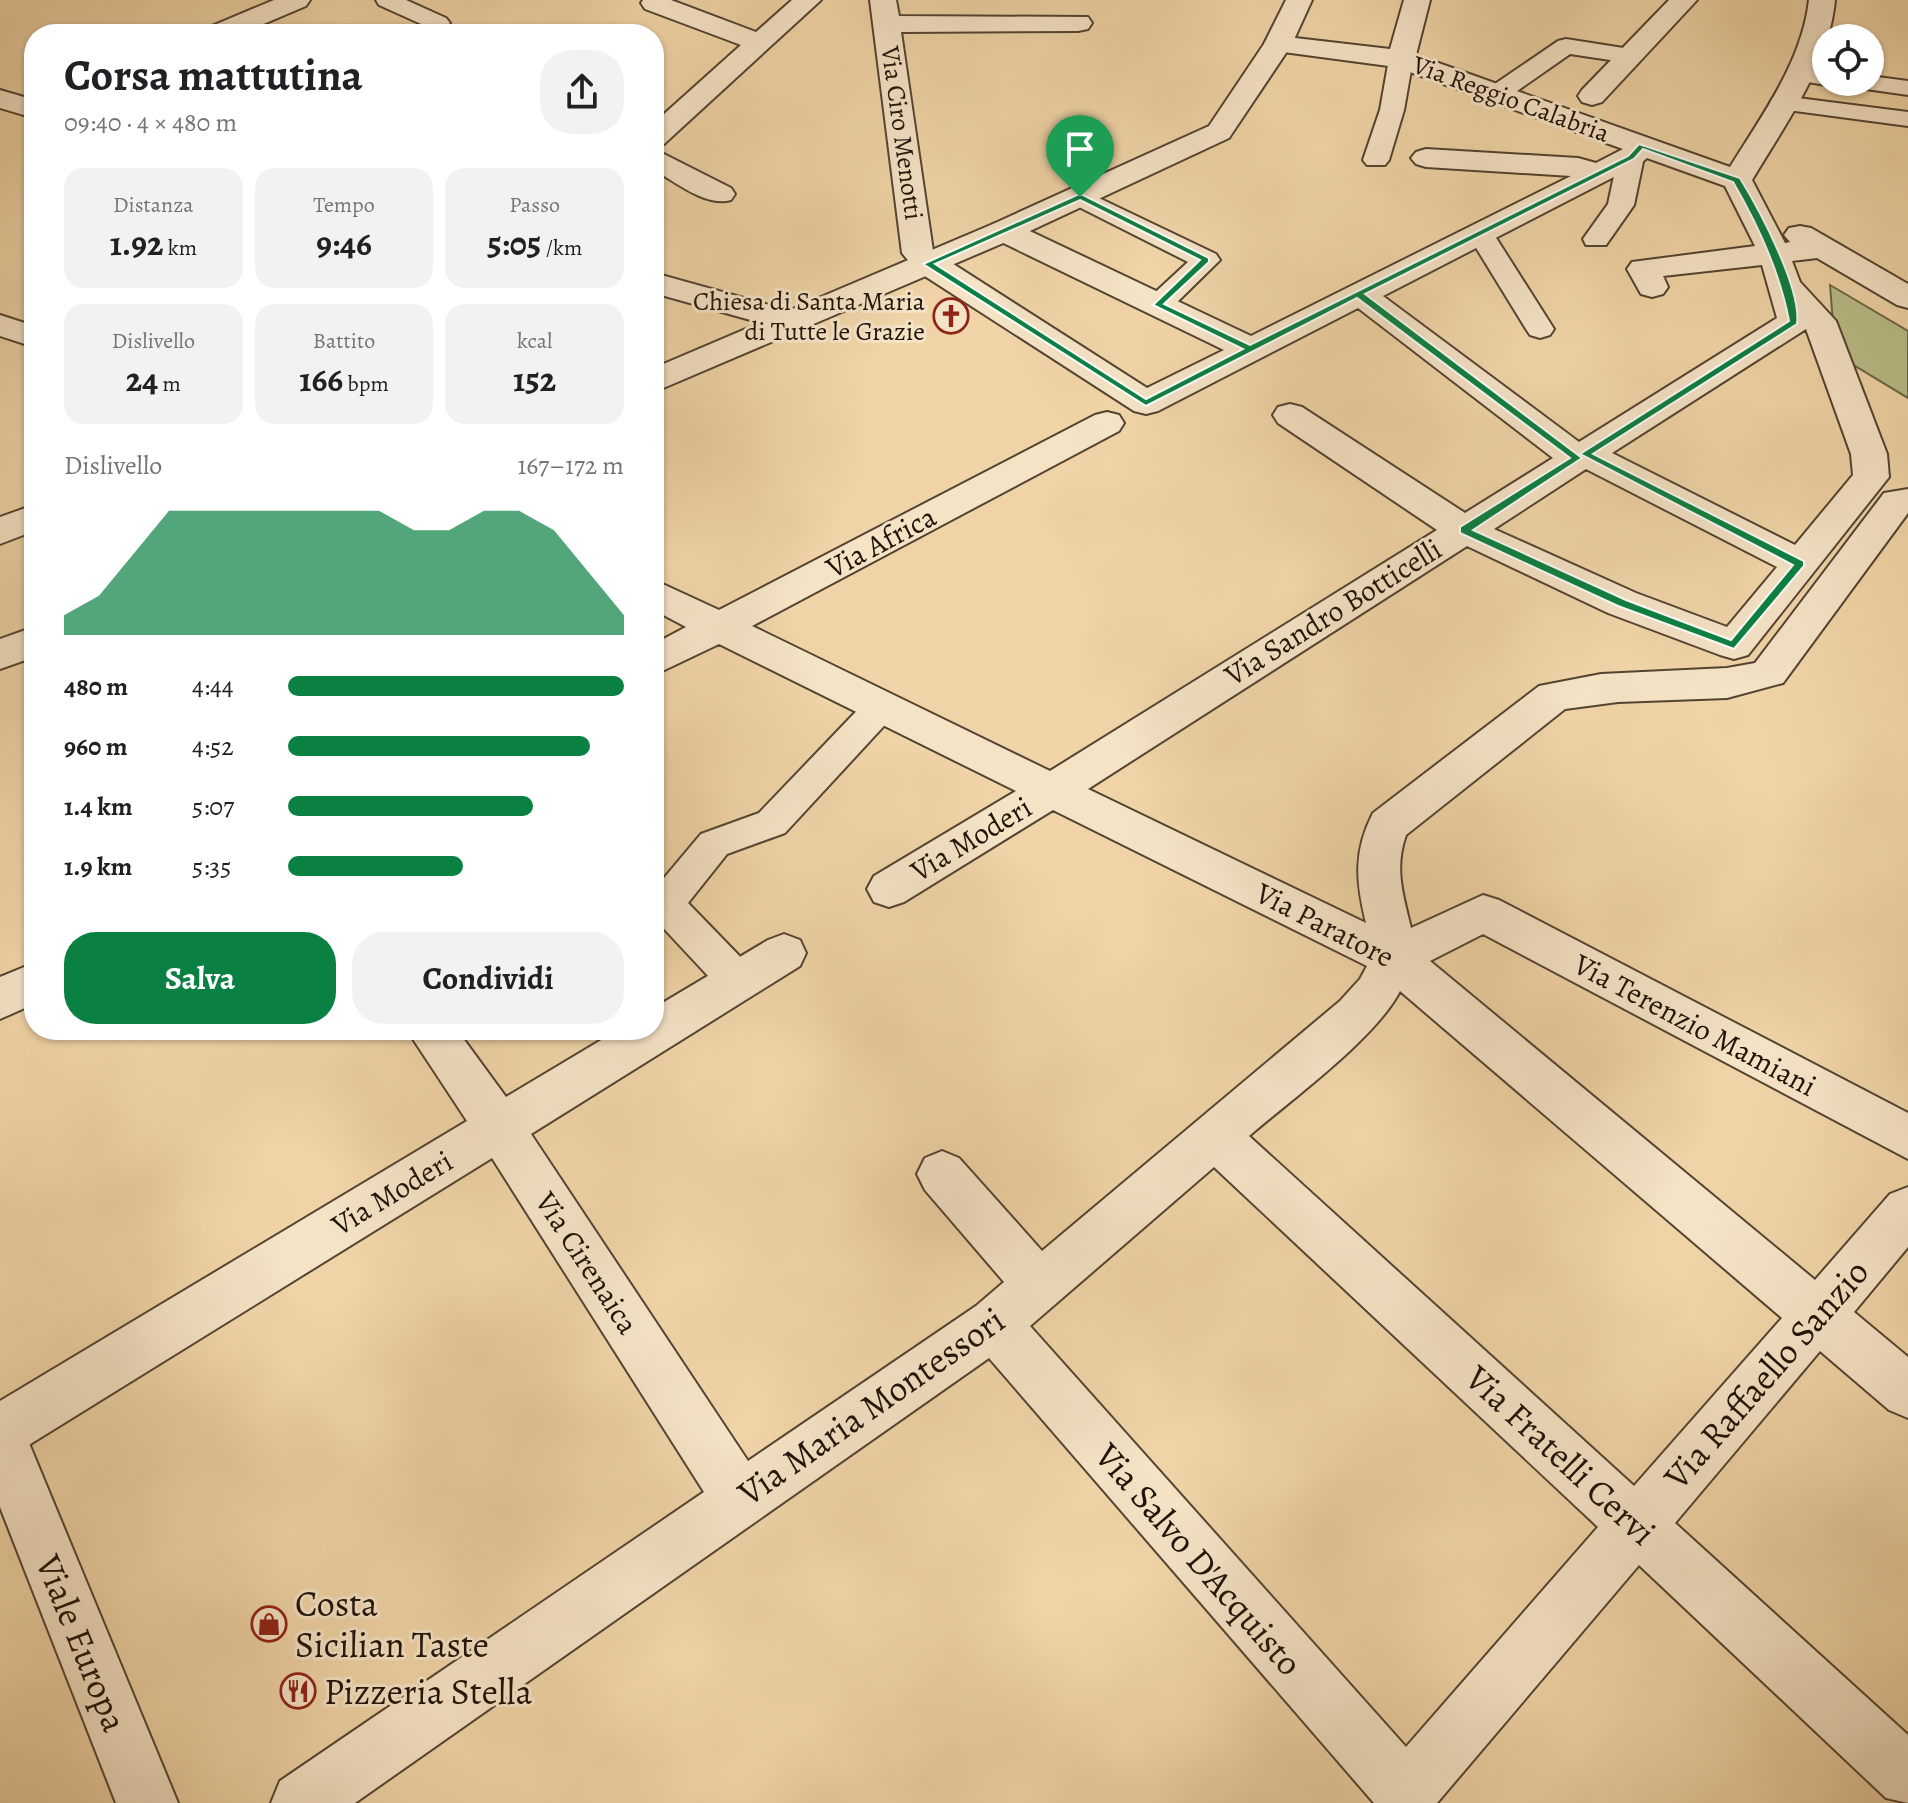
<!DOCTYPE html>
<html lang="it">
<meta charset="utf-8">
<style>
body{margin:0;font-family:Alegreya,serif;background:#f2f2f2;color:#202124;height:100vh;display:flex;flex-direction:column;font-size:30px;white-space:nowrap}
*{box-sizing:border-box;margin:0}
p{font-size:26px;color:#757577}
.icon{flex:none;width:44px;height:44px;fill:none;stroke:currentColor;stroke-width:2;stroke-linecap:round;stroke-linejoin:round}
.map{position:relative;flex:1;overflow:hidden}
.drawer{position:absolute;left:24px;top:24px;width:640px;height:1016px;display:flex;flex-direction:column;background:#fff;border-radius:32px;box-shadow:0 2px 6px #0004}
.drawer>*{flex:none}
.buttons{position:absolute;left:1812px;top:24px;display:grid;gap:16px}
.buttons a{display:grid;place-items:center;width:72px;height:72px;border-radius:50%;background:#fff;box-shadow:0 2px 6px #0004;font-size:40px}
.pin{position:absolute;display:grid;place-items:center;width:68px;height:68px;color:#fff;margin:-82px -34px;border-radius:50% 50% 50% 0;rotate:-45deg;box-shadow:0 0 8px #0007}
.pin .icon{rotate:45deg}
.round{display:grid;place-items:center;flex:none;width:84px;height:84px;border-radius:32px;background:#f2f2f2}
.summary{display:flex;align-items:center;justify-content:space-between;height:136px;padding:0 40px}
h1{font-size:44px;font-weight:700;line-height:60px}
.figures{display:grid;grid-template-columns:repeat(3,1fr);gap:12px;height:136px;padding:8px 40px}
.figures div{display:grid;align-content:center;border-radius:20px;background:#f2f2f2;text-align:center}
.figures b{font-size:34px;font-weight:700}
.figures small{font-size:22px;font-weight:400}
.figures p{font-size:22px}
.chart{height:224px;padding:16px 40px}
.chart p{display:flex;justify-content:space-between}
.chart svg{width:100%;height:144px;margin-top:8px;fill:#0b8043;opacity:.7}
.button{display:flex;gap:16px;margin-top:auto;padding:16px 40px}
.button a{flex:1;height:92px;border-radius:32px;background:#0b8043;color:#fff;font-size:32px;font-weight:700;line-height:92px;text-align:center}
.button a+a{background:#f2f2f2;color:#202124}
ul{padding:0 40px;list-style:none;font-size:26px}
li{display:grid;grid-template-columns:128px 96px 1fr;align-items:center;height:60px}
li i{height:20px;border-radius:10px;background:#0b8043}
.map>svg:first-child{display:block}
.green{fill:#b9bd88;stroke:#6c6849;stroke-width:2}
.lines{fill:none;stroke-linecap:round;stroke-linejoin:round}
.pedestrian-casing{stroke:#534431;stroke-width:4}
.minor-casing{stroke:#534431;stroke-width:4}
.tertiary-casing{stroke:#534431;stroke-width:4}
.pedestrian{fill:#f5e3c6;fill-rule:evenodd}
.minor{fill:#f5e3c6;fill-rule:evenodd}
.tertiary{fill:#f5e3c6;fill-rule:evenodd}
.route{fill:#0b8043;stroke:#fff;stroke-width:2;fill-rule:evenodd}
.labels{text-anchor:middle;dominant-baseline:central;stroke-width:6;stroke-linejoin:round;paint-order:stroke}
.far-street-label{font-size:26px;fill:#1f140a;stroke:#f5e3c6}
.far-poi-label{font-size:26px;fill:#1f140a;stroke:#f5e3c6;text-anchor:end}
.street-label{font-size:30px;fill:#1f140a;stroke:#f5e3c6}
.near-street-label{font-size:36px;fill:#1f140a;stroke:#f5e3c6}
.near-poi-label{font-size:36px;fill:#1f140a;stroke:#f5e3c6;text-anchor:start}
</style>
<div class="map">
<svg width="1908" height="1803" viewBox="0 0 1908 1803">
<rect width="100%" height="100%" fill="#f0d4a7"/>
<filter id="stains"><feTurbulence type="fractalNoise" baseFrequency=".0025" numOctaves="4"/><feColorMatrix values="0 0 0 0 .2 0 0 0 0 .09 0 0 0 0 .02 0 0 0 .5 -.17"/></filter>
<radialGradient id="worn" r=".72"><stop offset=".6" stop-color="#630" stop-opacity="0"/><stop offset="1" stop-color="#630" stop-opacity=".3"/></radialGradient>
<path class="green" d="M1830,285L1908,331V398L1847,361L1833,323Z"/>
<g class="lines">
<defs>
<g id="pedestrian">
<path d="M376,0H406L446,18L450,23L446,28H430L379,5Z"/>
<path d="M1566,39L1630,49L1638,51L1642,56L1638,61L1630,63L1570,54L1507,98H1489L1486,93L1489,88L1558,41Z"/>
<path d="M1401,52L1409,54L1413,59L1404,110L1389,160L1385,165H1367L1363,160L1380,110L1389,59L1393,54Z"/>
<path d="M1798,67L1826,71V82H1835L1826,85L1789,79L1786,74L1789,69Z"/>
<path d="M1870,76L1908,81V95L1852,87L1849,82H1870Z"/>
<path d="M1782,96L1908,112V126L1773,108L1770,103L1773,98Z"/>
<path d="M1631,149L1640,152L1644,157L1634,205L1606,245H1586L1583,239L1608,204L1618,157L1622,152Z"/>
<path d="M1080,189L1216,254L1220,260L1168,311L1158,313L1148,311L1144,305L1148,299L1188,262L1071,203L1067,197L1071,191Z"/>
<path d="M1480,225L1490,227L1493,233L1554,329L1550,335L1540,338L1530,335L1526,329L1467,233L1470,227Z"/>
<path d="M882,693L894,697L899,706L894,715L785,833L727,854L688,903L752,969L758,981L752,993L738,998L724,993L654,918V890L701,834L759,813L870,697Z"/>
</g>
<g id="minor">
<path d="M274,0H310L306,6L240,34H203L207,28Z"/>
<path d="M643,0H671L756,32L792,0H821L664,144L654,147V123L741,45L645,9L641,3Z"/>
<path d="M870,0H896L899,16L1088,17L1092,23L1088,29L1078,31L901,32L933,251L1147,388L1224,350L993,238L988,231L993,224L1004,222L1015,224L1251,336L1571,176L1426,167L1416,164L1411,158L1416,152L1426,149L1578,158L1596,163L1623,149L1396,67L1268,50L1264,44L1268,38L1278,36L1390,49L1404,0H1430L1416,55L1730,167C1762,115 1802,62 1809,0H1835C1829,65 1786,123 1752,180L1785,243L1790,242L1784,235L1789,228L1800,226L1811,228L1908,284V308L1897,305L1817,258L1792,261L1800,282L1836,321L1887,454L1889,477L1748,655L1734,659L1720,655L1608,613L1467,546L1088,789L1366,923C1356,882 1353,852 1373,813L1539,686L1601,674L1727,668L1755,663L1884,493L1908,489V513L1783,683L1727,698L1618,702L1565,709L1406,835C1394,868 1403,895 1411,928L1483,895L1499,900L1908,1113V1159L1483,934L1430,961L1815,1280L1890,1194L1908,1187V1247L1854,1312L1908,1357V1418L1889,1410L1820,1351L1675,1523L1908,1735V1803L1886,1798L1639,1565L1437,1803H1374L989,1358L355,1803H271L280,1781L704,1492L492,1158L19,1451L0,1459V1401L467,1121L407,1030H457L506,1097L618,1030H654V1008L768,940L784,934L800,940L806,953L800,966L531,1134L748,1461L976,1306L1004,1282L925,1190L917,1174L925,1158L942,1151L959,1158L1042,1251L1340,1001L1360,979L1367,966L1053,810L904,902L889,907L874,902L867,889L874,876L1016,791L719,644L654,675V644L686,627L654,610V580L719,610L1095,415L1107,412L1119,415L1124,423L1119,431L752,626L1050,771L1437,530L1278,423L1273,415L1278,407L1290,404L1302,407L1465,513L1553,458L1358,308L1158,411L1146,414L1134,411L917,271L902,253ZM1647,158L1725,186L1755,246L1632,262L1627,269L1641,294L1652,297L1663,294L1668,287L1663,276L1762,265L1777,318L1579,442L1383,296L1641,163ZM1806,329L1851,454L1853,475L1795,545L1612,453ZM1586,469L1777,567L1727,627L1636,593L1494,529ZM1400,991L1782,1318L1634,1486L1249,1136C1292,1099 1376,1038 1400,991ZM1214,1167L1598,1527L1406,1747L1030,1326Z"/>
<path d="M1669,0H1697L1602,102L1592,105L1582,102L1578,96L1582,90Z"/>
<path d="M0,90L34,100V118L0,108Z"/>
<path d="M654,149L731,188L735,194L731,200C705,207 676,182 654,170Z"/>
<path d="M654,273L805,315L809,322L805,329L793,332L654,293Z"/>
<path d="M0,315L34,326V347L0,336Z"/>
<path d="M34,505V531L0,544V517Z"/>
<path d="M34,963V1004L0,1019V977Z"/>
</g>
<g id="tertiary">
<path d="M1286,0H1312L1292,44L1229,138L1015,238L654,392V368L993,224L1209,126L1264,44Z"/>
<path d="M34,627V657L0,669V639Z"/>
<path d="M0,1411L19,1419L178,1803H116L0,1507Z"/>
</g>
</defs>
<use href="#pedestrian" class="pedestrian-casing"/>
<use href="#minor" class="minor-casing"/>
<use href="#tertiary" class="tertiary-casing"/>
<use href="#pedestrian" class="pedestrian"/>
<use href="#minor" class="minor"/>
<use href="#tertiary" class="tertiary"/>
</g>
<path class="route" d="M1639,144L1740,178C1759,209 1802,289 1797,324L1593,454L1804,561V566L1734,649L1618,606L1460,533V527L1570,458L1357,298L1146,406L923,264L1077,195H1083L1209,258V262L1164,304L1250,345L1628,156ZM1643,149L1733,182C1758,225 1780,272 1789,321L1580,454L1793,565L1731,640L1626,600L1473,530L1582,458L1365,294L1634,159ZM1080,200L1200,260L1153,305L1243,349L1146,399L935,264Z"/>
<defs>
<symbol id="church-ring" viewBox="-11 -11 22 22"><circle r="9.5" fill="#f5e3c6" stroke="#8f2418" stroke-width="1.5"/><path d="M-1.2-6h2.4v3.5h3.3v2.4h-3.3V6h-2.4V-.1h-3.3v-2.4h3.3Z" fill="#8f2418"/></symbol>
<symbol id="shop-ring" viewBox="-11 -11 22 22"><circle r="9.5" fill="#f5e3c6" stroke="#8f2418" stroke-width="1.5"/><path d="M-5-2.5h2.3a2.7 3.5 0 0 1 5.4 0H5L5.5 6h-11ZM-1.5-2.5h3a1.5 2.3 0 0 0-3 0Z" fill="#8f2418"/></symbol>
<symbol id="restaurant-ring" viewBox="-11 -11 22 22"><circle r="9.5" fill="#f5e3c6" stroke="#8f2418" stroke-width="1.5"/><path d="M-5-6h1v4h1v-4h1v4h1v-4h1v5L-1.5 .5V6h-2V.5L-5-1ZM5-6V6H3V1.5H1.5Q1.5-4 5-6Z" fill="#8f2418"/></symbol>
</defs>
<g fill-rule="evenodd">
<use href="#church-ring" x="931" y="296" width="40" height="40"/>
<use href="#shop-ring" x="249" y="1604" width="40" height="40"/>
<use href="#restaurant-ring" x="278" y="1671" width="40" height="40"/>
</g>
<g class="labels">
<g class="far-street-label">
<text transform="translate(1511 99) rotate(20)">Via Reggio Calabria</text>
<text transform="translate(902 133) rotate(82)">Via Ciro Menotti</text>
</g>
<g class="far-poi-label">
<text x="925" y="301">Chiesa di Santa Maria<tspan x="925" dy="30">di Tutte le Grazie</tspan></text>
</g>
<g class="street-label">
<text transform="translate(881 542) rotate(-28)">Via Africa</text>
<text transform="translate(1333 612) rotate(-32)">Via Sandro Botticelli</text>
<text transform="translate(971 839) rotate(-31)">Via Moderi</text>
<text transform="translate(1325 925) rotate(27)">Via Paratore</text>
<text transform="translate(1695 1025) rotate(28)">Via Terenzio Mamiani</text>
<text transform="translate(392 1193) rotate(-31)">Via Moderi</text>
<text transform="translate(587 1263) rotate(57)">Via Cirenaica</text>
</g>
<g class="near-street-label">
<text transform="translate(1766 1374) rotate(-49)">Via Raffaello Sanzio</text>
<text transform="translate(871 1406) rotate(-35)">Via Maria Montessori</text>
<text transform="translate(1561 1455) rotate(43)">Via Fratelli Cervi</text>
<text transform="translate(1199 1559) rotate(49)">Via Salvo D'Acquisto</text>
<text transform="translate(82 1643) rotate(68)">Viale Europa</text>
</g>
<g class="near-poi-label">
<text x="295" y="1603">Costa<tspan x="295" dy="41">Sicilian Taste</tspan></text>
<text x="324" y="1691">Pizzeria Stella</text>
</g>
</g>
<rect width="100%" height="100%" filter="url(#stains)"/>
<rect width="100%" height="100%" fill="url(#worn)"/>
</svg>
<div class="buttons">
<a><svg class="icon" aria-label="locate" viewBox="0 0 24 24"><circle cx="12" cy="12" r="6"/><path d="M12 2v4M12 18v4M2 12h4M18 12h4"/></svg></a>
</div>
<div class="pin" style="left:1080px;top:197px;background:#1e9e55"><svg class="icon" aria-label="arrive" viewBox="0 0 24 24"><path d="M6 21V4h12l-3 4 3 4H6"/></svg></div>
<section class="drawer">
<div class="summary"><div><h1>Corsa mattutina</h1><p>09:40 · 4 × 480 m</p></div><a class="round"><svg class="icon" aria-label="share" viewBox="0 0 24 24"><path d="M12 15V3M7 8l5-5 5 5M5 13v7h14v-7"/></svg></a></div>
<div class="figures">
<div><p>Distanza</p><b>1.92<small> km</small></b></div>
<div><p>Tempo</p><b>9:46</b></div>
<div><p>Passo</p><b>5:05<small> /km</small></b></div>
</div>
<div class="figures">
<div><p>Dislivello</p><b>24<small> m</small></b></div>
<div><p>Battito</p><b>166<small> bpm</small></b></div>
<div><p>kcal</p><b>152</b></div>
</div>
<div class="chart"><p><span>Dislivello</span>167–172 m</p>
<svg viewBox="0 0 160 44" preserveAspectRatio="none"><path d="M0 44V38L10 32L20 19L30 6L40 6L50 6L60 6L70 6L80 6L90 6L100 12L110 12L120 6L130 6L140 12L150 25L160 38V44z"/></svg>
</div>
<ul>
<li><b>480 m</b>4:44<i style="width:100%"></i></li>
<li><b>960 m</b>4:52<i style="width:90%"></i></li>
<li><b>1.4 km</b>5:07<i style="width:73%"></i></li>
<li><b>1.9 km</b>5:35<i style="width:52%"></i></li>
</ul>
<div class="button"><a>Salva</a><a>Condividi</a></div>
</section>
</div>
